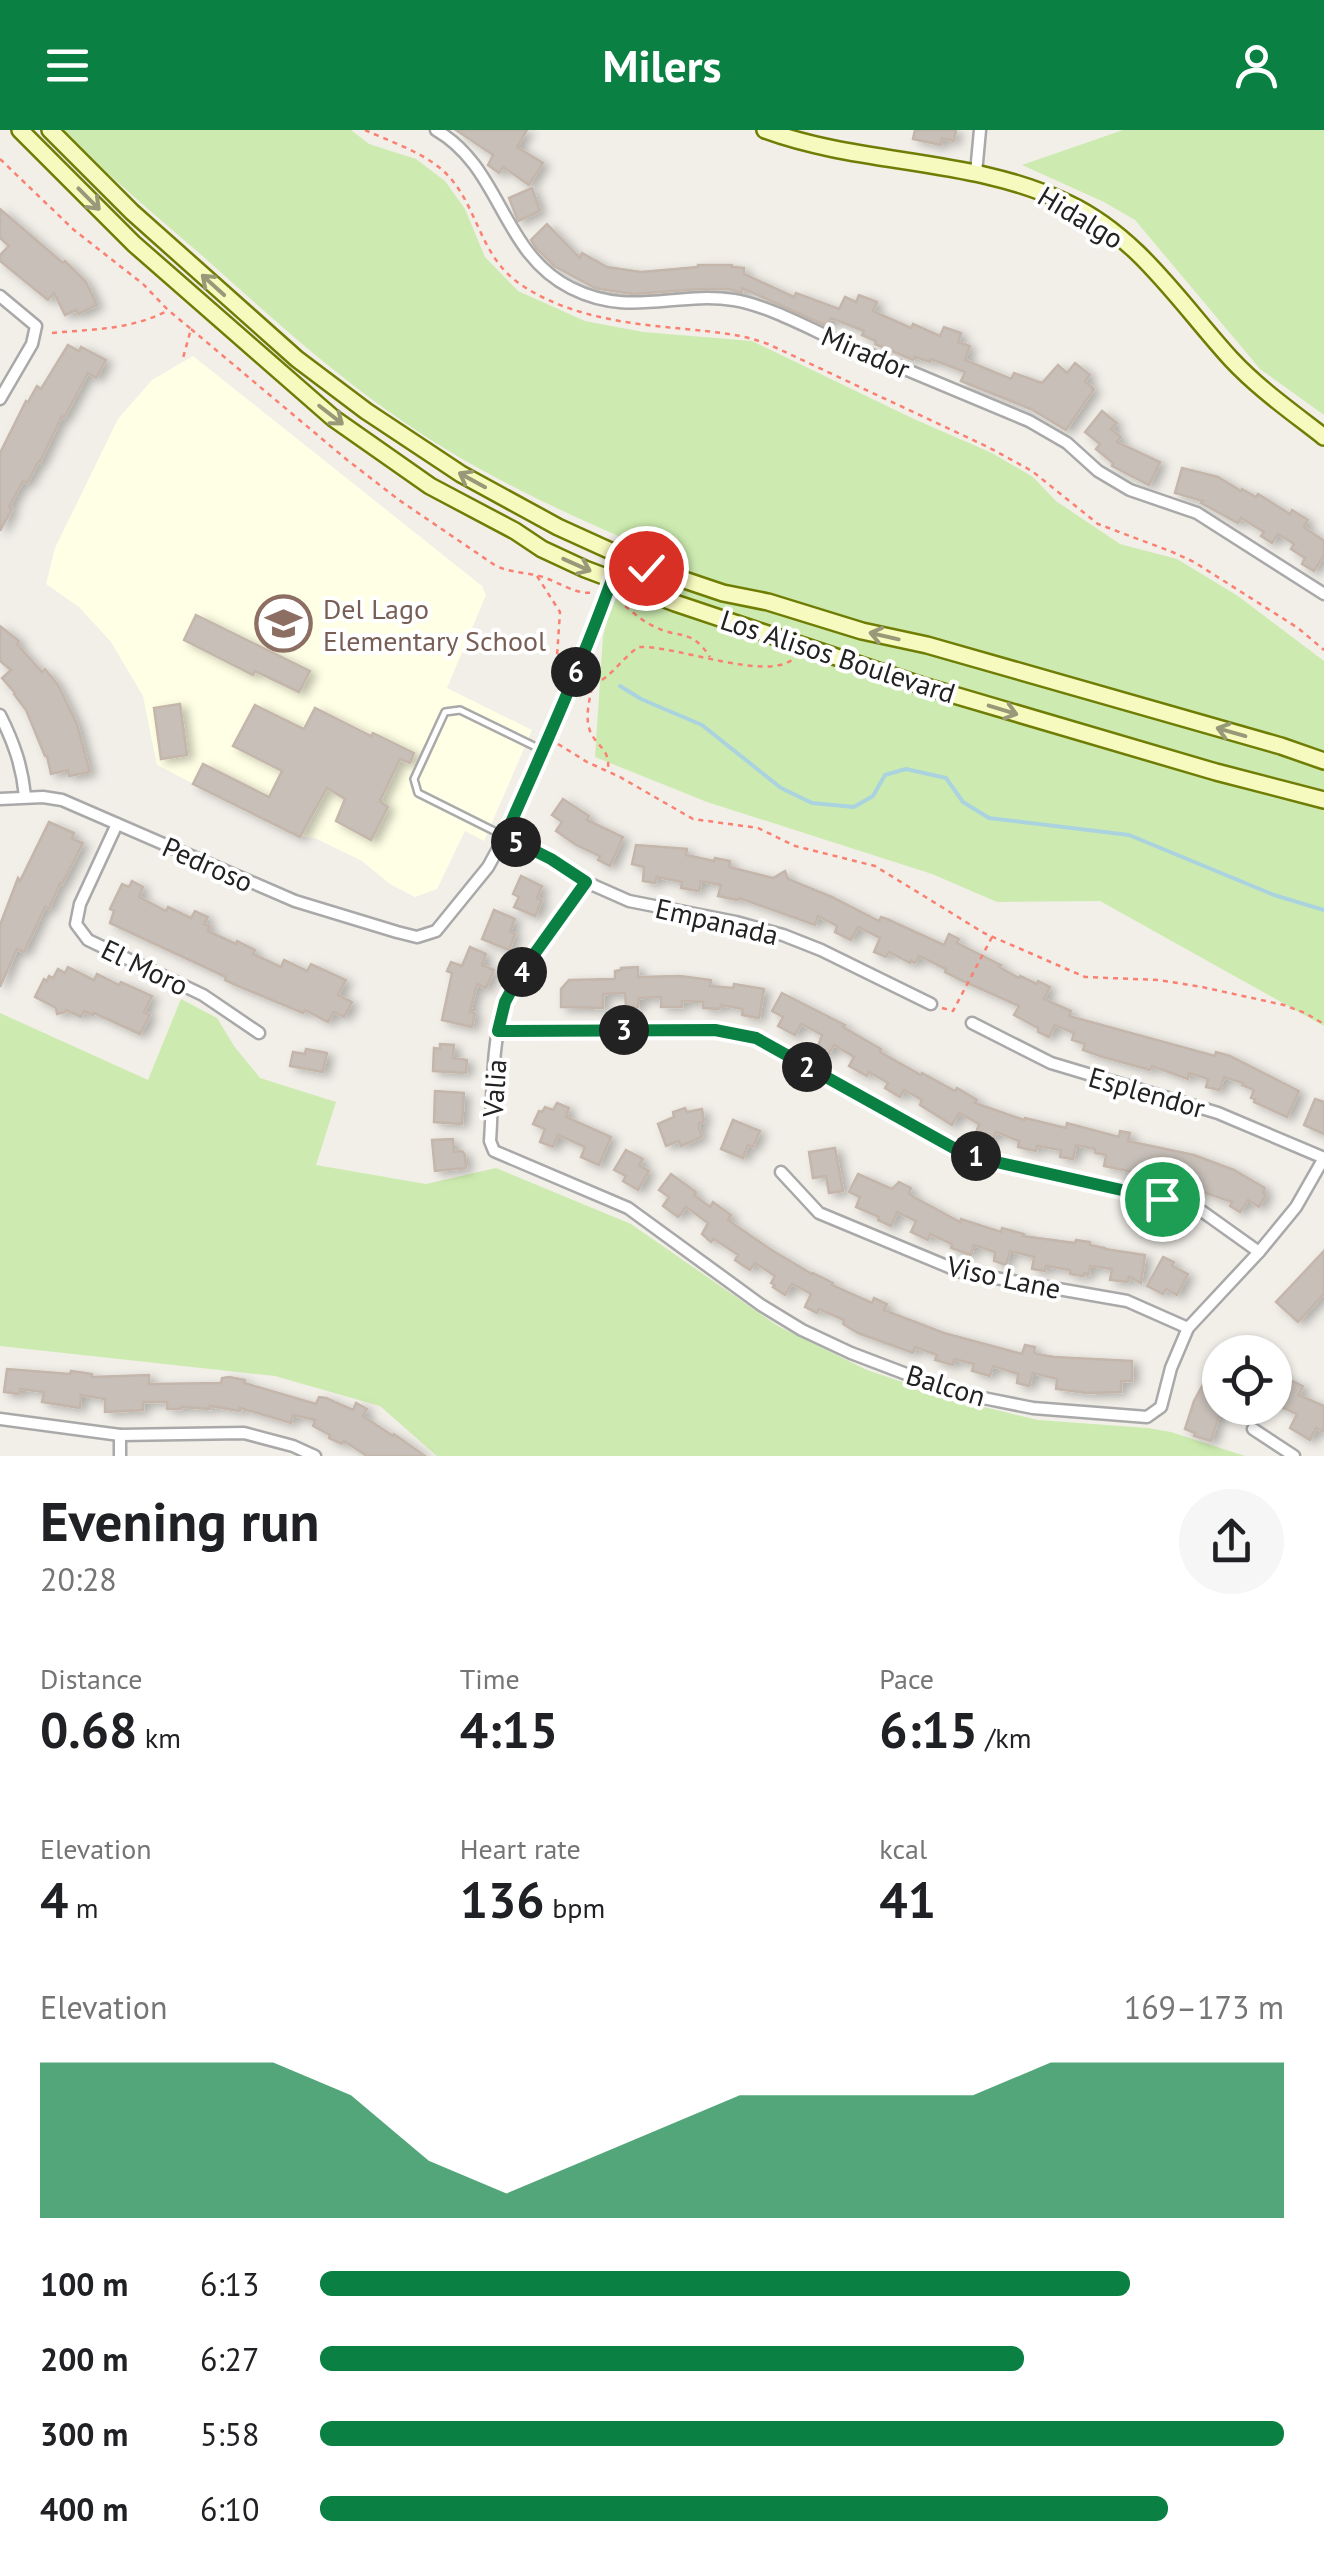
<!DOCTYPE html>
<meta charset="utf-8">
<style>
body{margin:0;font-family:"PT Sans",sans-serif;background:#f6f6f6;color:#202124;height:100vh;display:flex;flex-direction:column;font-size:38px;white-space:nowrap}
*{box-sizing:border-box;margin:0}
p{font-size:32px;color:#757577}
.icon{flex:none;width:55px;height:55px;fill:none;stroke:currentColor;stroke-width:2;stroke-linecap:round;stroke-linejoin:round}
.map{position:relative;height:1326px;overflow:hidden}
.drawer{display:flex;flex-direction:column;background:#fff;flex:1}
.drawer>*{flex:none}
.buttons{position:absolute;left:1202px;top:1205px;display:grid;gap:20px}
.buttons a{display:grid;place-items:center;width:90px;height:90px;border-radius:50%;background:#fff;box-shadow:0 2px 8px #0004;font-size:50px}
.pin{position:absolute;display:grid;place-items:center;width:85px;height:85px;color:#fff;margin:-42px;border:5px solid #fff;border-radius:50%;box-shadow:0 2px 10px #0007}
.km{position:absolute;width:50px;height:50px;margin:-25px;border-radius:50%;background:#222;color:#fff;font-size:28px;line-height:50px;text-align:center}
.round{display:grid;place-items:center;flex:none;width:105px;height:105px;border-radius:52px;background:#f6f6f6}
.headline{display:flex;align-items:center;justify-content:space-between;height:170px;padding:0 40px}
h1{font-size:55px;font-weight:600;line-height:75px}
.metrics{display:grid;grid-template-columns:repeat(3,1fr);gap:15px;height:170px;padding:10px 40px}
.metrics div{display:grid;align-content:center}
.metrics b{font-size:50px;font-weight:600}
.metrics small{font-size:28px;font-weight:400}
.metrics p{font-size:28px}
.chart{height:280px;padding:20px 40px}
.chart p{display:flex;justify-content:space-between}
.chart svg{width:100%;height:180px;margin-top:10px;fill:#0b8043;opacity:.7}
ul{padding:0 40px;list-style:none;font-size:32px}
li{display:grid;grid-template-columns:160px 120px 1fr;align-items:center;height:75px}
li i{height:25px;border-radius:12px;background:#0b8043}
header{display:flex;justify-content:space-between;align-items:center;height:130px;padding:0 40px;background:#0b8043;color:#fff;font-size:45px;font-weight:600}
.map>svg:first-child{display:block}
.education{fill:#ffffe5}
.grass{fill:#cdebb0}
.lines{fill:none;stroke-linecap:round;stroke-linejoin:round}
.stream{stroke:#aad3df;stroke-width:4}
.building{fill:#c7bfb8;stroke:#c4b6ab;stroke-width:2.5;filter:url(#shadow)}
.lane-casing{stroke:#a9a9a9;stroke-width:10}
.street-casing{stroke:#a9a9a9;stroke-width:15}
.secondary-casing{stroke:#707d05;stroke-width:20}
.path{stroke:#fa8072;stroke-width:2.5;stroke-dasharray:5 5;stroke-linecap:butt}
.lane{stroke:#fff;stroke-width:5}
.street{stroke:#fff;stroke-width:10}
.secondary{stroke:#f7fabf;stroke-width:15}
.oneway{stroke:#979978}
.route-casing{stroke:#fff;stroke-width:20}
.route{stroke:#0b8043;stroke-width:12}
.labels{text-anchor:middle;dominant-baseline:central;stroke-width:8;stroke-linejoin:round;paint-order:stroke}
.street-label{font-size:28px;fill:#222;stroke:#fff}
.education-label{font-size:28px;fill:#785e54;stroke:#fff;text-anchor:start}
</style>
<header><svg class="icon" aria-label="menu" viewBox="0 0 24 24"><path d="M4 6h16M4 12h16M4 18h16"/></svg>Milers<svg class="icon" aria-label="person" viewBox="0 0 24 24"><circle cx="12" cy="8" r="4"/><path d="M4 21q1-7 8-7t8 7"/></svg></header>
<div class="map">
<svg width="1324" height="1326" viewBox="0 0 1324 1326">
<defs>
<filter id="shadow"><feDropShadow dx="6" dy="3.5" stdDeviation="5" flood-color="#0004"/></filter>
</defs>
<rect width="100%" height="100%" fill="#f2efe9"/>
<path class="education" d="M193,226L482,456L486,465L447,558L532,600L484,711L465,701L437,759L415,767L390,754L362,731L315,708L295,706L157,635L143,566L111,512L79,477L46,454L55,418L118,289L152,250Z"/>
<g class="grass">
<path d="M64,0H351L369,14L416,29L445,51L465,79L485,127L518,161L585,191L643,202L752,211L914,289L992,323L1033,347L1056,371L1120,414L1177,429L1238,466L1324,531V896L1100,771L997,772L932,744L707,672L595,627L603,506L630,411C546,375 463,335 388,281C323,235 265,182 206,129C158,87 108,47 64,0Z"/>
<path d="M1123,0H1324V285L1260,239L1135,90L1104,72L1022,35Z"/>
<path d="M181,869L217,888L234,916L260,948L336,972L316,1035L426,1054L496,1038L631,1094L778,1196L867,1240L959,1271L1038,1290L1148,1298L1171,1302L1245,1326H437L380,1276L275,1246L0,1216V883L148,950Z"/>
</g>
<g class="lines">
<path class="stream" d="M620,556L641,569L702,595L781,658L812,673L854,677L873,666L885,645L906,639L946,648L963,672L989,688L1129,705L1274,765L1324,780"/>
</g>
<g class="building">
<path d="M456,0H527L517,17L543,33L529,55L503,37L499,43L488,35L493,25Z"/>
<path d="M915,0H956L954,11L942,8L941,15L913,9Z"/>
<path d="M532,58L540,81L518,91L509,68Z"/>
<path d="M0,79L63,133L65,131L86,152L97,175L78,184L76,180L65,185L54,163L48,170L0,131V125L9,116L0,108Z"/>
<path d="M547,94L580,128L582,123L607,137L641,142L698,137V135H732V137L744,138V144L794,167L796,163L839,179L845,167L856,172L859,165L877,172L873,181L911,198L913,194L940,206L944,197L961,203L958,212L970,216L965,230L982,237L1011,249L1014,243L1042,253L1058,235L1067,243L1075,233L1090,245L1085,251L1094,259L1066,300L1031,279L961,251L965,242L931,229L930,232L915,227L913,230L875,214L876,211L862,205L864,201L831,188L827,196L742,158V163L729,159H699L633,164L595,158L554,136L536,118L531,110Z"/>
<path d="M68,215L79,221L81,217L106,230L96,248L88,243L64,288L62,286L40,332L39,331L27,353L23,351L9,377L12,379L0,401V323L26,271L28,272L37,256L41,259Z"/>
<path d="M1102,281L1117,293L1111,299L1121,307L1117,312L1160,332L1149,355L1112,336L1113,333L1096,319L1100,314L1085,302Z"/>
<path d="M1182,338L1218,347L1241,361L1242,359L1256,367L1258,364L1290,384L1292,380L1308,390L1304,397L1324,411V425L1314,441L1302,434L1305,428L1291,419L1294,414L1278,404L1272,413L1261,406L1264,402L1241,388L1238,393L1201,373L1203,371L1175,363Z"/>
<path d="M196,485L310,541L299,562L255,541L253,545L184,510Z"/>
<path d="M0,496L19,511L17,514L42,542L45,539L58,555L77,594L90,642L69,646L68,640L51,644L47,626H45L26,580L14,564L15,563L2,548L11,540L0,531Z"/>
<path d="M180,574L187,625L161,629L154,578Z"/>
<path d="M255,575L304,599L315,578L371,606L373,603L414,623L410,633L400,629L380,671L388,677L371,710L336,691L345,669L327,658L300,707L193,654L203,634L269,667L282,641L233,616Z"/>
<path d="M563,669L589,686L587,690L623,707L610,736L598,730L600,726L576,715L556,701L562,692L552,685Z"/>
<path d="M49,692L74,703L72,709L83,713L62,754L60,753L49,779L45,777L24,822L17,819L0,857V795L18,748L20,751Z"/>
<path d="M636,715L687,719L686,725L714,731L715,728L730,731L729,737L773,748L785,741L788,749L832,767L879,791L881,787L887,789L944,815L949,804L959,809L957,813L1001,835L999,837L1019,848L1020,846L1037,854L1038,851L1050,857L1044,869L1071,881L1069,886L1215,926L1216,922L1230,926L1299,961L1287,987L1254,972L1255,969L1251,968L1254,960L1242,955L1243,953L1224,947L1220,960L1206,957L1208,949L1189,943L1188,949L1152,936L1150,940L1103,927L1083,920L1085,914L1072,910L1074,903L1055,895L1049,907L1038,902V898L1014,885L1019,876L961,850L945,842L946,839L919,826L915,833L911,831L910,833L889,822L886,827L874,822L880,808L858,797L851,810L835,802L837,796L818,786L815,795L739,768L738,770L718,766L721,755L701,751L699,761L681,758L682,752L657,747L655,753L643,751L644,737L632,734Z"/>
<path d="M521,746L542,756L537,768L542,770L535,786L514,777L519,767L513,764Z"/>
<path d="M132,751L143,757L139,767L166,781L168,777L191,788L195,781L208,787L204,794L210,796L208,801L236,814L237,811L255,820L253,824L281,837L284,830L307,841L311,834L346,850L338,865L352,872L344,887L334,882L328,892L305,880L303,883L238,856L225,850L226,847L110,793L114,781L110,779L122,754L129,757Z"/>
<path d="M494,780L515,789L510,801L515,804L509,820L482,809Z"/>
<path d="M470,817L486,824L482,835L494,840L486,858L477,854L470,882L475,883L472,897L442,890L452,843L447,841L451,832L462,836Z"/>
<path d="M68,837L94,850L97,844L119,855L121,852L152,866L144,882L150,885L140,904L94,883L93,885L84,881L81,887L66,880L65,882L57,884L56,878L35,867L44,849L47,851L49,846L53,848L58,839L65,843Z"/>
<path d="M638,837V847L680,846L711,850L710,856L733,858L734,854L764,859L759,888L742,885L743,879L721,875L720,879L703,878V872L682,871V877H661V867L639,868L638,877H626L625,863L603,864V878L561,877V859L569,850L615,849V841L621,840V838Z"/>
<path d="M782,863L845,895L843,897L881,919L880,922L921,945L922,943L955,961L957,958L969,965L977,970L975,973L1024,990L1025,988L1066,998L1067,993L1119,1007L1120,1001L1130,1003L1128,1011L1194,1025L1234,1040L1265,1058L1263,1063L1266,1065L1259,1077L1248,1070L1240,1082L1230,1076L1232,1072L1177,1053L1178,1049L1158,1044L1157,1047L1104,1036L1106,1025L1095,1023V1019L1076,1015L1073,1029L1060,1027L1061,1020L1037,1016L1036,1021L1018,1017L1019,1011L996,1002L993,1010L989,1008L988,1010L975,1006L979,994L959,983L952,995L920,975L922,970L904,960L900,967L885,958L888,953L869,942L867,946L849,936L854,927L834,915L828,925L817,919L822,905L801,894L795,905L778,896L783,887L772,881Z"/>
<path d="M440,914L454,915L453,928L467,930L466,943L433,941L434,918L440,919Z"/>
<path d="M306,919L327,923L323,942L290,936L293,922L305,924Z"/>
<path d="M435,961L464,963L462,994L434,992Z"/>
<path d="M1315,969L1324,972V1004L1304,995Z"/>
<path d="M557,973L569,978L566,987L611,1007L599,1035L581,1027L585,1017L558,1005L553,1017L540,1012L545,999L533,994L539,981L542,982L545,977L553,980Z"/>
<path d="M685,978L687,982L702,979L704,992L699,993V998L702,1007L681,1016L679,1011L666,1016L658,994L674,987L673,982Z"/>
<path d="M733,990L760,1001L753,1017L748,1015L743,1028L721,1019Z"/>
<path d="M453,1009L454,1022L462,1021L465,1025L466,1038L435,1041L432,1010Z"/>
<path d="M835,1018L843,1061L829,1063L826,1046L813,1048L809,1022Z"/>
<path d="M626,1020L643,1029L639,1035L649,1041L638,1060L623,1051L626,1046L614,1040Z"/>
<path d="M671,1044L696,1062L694,1065L710,1077L713,1072L731,1085L728,1090L770,1119L812,1144L813,1143L833,1153L832,1155L872,1173L874,1168L887,1174L884,1180L944,1203L1022,1224L1025,1215L1035,1217L1034,1222L1037,1224L1054,1227L1132,1231V1251H1121V1262L1088,1263L1056,1259L1057,1249L1033,1243L1029,1256L1017,1253L1018,1244L993,1236L990,1246L972,1241L974,1234L954,1229L953,1235L935,1230L937,1225L915,1217L913,1223L858,1203L843,1194L844,1190L819,1179L817,1183L805,1177L811,1164L792,1154L785,1165L773,1157L775,1155L771,1153L775,1146L755,1133L750,1140L735,1130L738,1125L714,1109L711,1112L702,1104L708,1093L686,1077L678,1087L663,1076L669,1067L659,1060Z"/>
<path d="M858,1044L892,1059L899,1052L911,1058L909,1063L914,1067L960,1092L961,1089L1001,1102L1002,1098L1024,1104L1023,1106L1075,1113L1076,1110L1090,1112V1115L1105,1118V1119L1145,1125L1141,1153L1129,1147L1128,1152L1110,1150L1112,1139L1090,1136L1089,1144L1084,1143V1146L1070,1144V1140L1046,1136L1045,1141L1032,1139L1034,1127L1010,1121L1006,1135L994,1131L995,1122L974,1115L971,1125L951,1118L952,1114L930,1104L928,1110L911,1102L916,1091L897,1082L891,1096L878,1090L879,1087L856,1077L860,1067L849,1062Z"/>
<path d="M1324,1121V1164L1298,1192L1276,1172Z"/>
<path d="M1163,1127L1174,1132L1172,1136L1188,1144L1177,1165L1166,1159L1163,1164L1147,1156Z"/>
<path d="M1246,1209L1256,1222H1228Z"/>
<path d="M1212,1238L1220,1242V1283L1211,1311L1194,1306L1195,1303L1185,1299L1194,1271Z"/>
<path d="M7,1239L70,1244L71,1241L92,1244V1247L149,1245V1254L221,1253L222,1248L229,1247L245,1250L244,1253L316,1274L319,1267L326,1268L353,1280L356,1273L367,1279L363,1286L393,1306L394,1304L425,1326H367L344,1311L342,1314L329,1308L330,1305L313,1296L315,1290L293,1285L291,1293L240,1278V1281L210,1276V1279L181,1277V1279H167V1272H143V1280L105,1282V1269L81,1265L80,1278L42,1272L44,1262L20,1259L19,1264L4,1262Z"/>
<path d="M1279,1245L1303,1256L1299,1265L1324,1276V1302L1316,1298L1310,1310L1290,1298L1297,1284L1275,1274V1253Z"/>
</g>
<g class="lines">
<defs>
<path id="lane" d="M504,706L418,663L414,649L445,582L460,580L540,619"/>
<g id="street">
<path d="M436,0C502,38 501,123 571,158C630,188 675,161 734,170C765,175 805,196 833,209C899,236 964,264 1029,291L1067,313L1098,341L1130,360L1197,383L1324,464"/>
<path d="M976,43L980,0"/>
<path d="M0,166L36,196L32,214L0,269"/>
<path d="M0,585C14,613 22,636 25,666"/>
<path d="M0,669L43,667L62,670L295,771L397,802L417,807L436,801L488,737L505,706L560,580L606,467L620,427"/>
<path d="M117,694L80,774L76,794L88,810L203,865L259,903"/>
<path d="M505,706L551,729L586,752L629,771L736,792L783,805L821,820L931,874"/>
<path d="M586,752C562,786 518,836 505,873C491,911 493,970 490,1011L494,1021L628,1078L761,1175L802,1200L851,1223L922,1250L983,1268L1033,1278L1147,1287L1161,1277L1171,1238L1188,1198L1259,1122L1296,1077L1324,1028L1218,983L1051,933L972,893"/>
<path d="M498,901L715,900L756,909L959,1021L996,1032L1162,1069L1203,1082L1259,1122"/>
<path d="M781,1042L819,1083L961,1142L1127,1171L1188,1198"/>
<path d="M0,1289L120,1305L244,1303L293,1316L315,1326"/>
<path d="M1253,1299L1294,1326"/>
<path d="M120,1305V1326"/>
</g>
<g id="secondary">
<path d="M20,0L134,114L333,288L430,356L515,401L542,419L585,439L675,473L920,555L1216,642L1324,670"/>
<path d="M50,0L132,82L297,229L366,281L461,344L558,397L646,437L723,463L768,472L862,501L927,515L1281,616L1324,631"/>
<path d="M765,0C863,36 972,27 1067,73C1138,106 1180,173 1231,229C1259,259 1292,282 1324,307"/>
</g>
</defs>
<use href="#lane" class="lane-casing"/>
<use href="#street" class="street-casing"/>
<use href="#secondary" class="secondary-casing"/>
<g class="path">
<path d="M365,0C389,11 419,21 440,38C479,70 476,126 523,156C570,187 630,194 685,199C715,202 741,204 768,214L988,317L1032,341L1098,394L1170,421L1194,432L1298,498L1324,520"/>
<path d="M0,29L74,100L143,154L168,180L191,199L183,228"/>
<path d="M191,199L346,329L399,370L496,436C510,442 520,442 535,445C554,448 576,467 595,462"/>
<path d="M52,203C92,199 130,200 167,181"/>
<path d="M537,446L560,482L556,541L560,550"/>
<path d="M625,476C634,483 642,491 653,496C680,510 690,497 710,527"/>
<path d="M583,555C606,558 619,529 639,517C676,515 769,553 794,528"/>
<path d="M592,558C589,571 585,588 590,601C596,616 610,619 608,638"/>
<path d="M558,614L587,632L620,647L693,689L758,698L795,716L875,736L984,803L1085,847L1159,850L1202,857L1284,875L1305,883L1324,894"/>
<path d="M942,878L953,881L992,807"/>
</g>
<use href="#lane" class="lane"/>
<use href="#street" class="street"/>
<use href="#secondary" class="secondary"/>
</g>
<defs><path id="oneway-shaft" d="M-6 0H5M1.5-3L5.5 0L1.5 3" fill="none" stroke-width="1.6" stroke-linecap="round" stroke-linejoin="round" transform="scale(2.5)"/></defs>
<g class="oneway">
<use href="#oneway-shaft" transform="translate(89 69) rotate(45)"/>
<use href="#oneway-shaft" transform="translate(213 155) rotate(-138)"/>
<use href="#oneway-shaft" transform="translate(331 285) rotate(38)"/>
<use href="#oneway-shaft" transform="translate(472 350) rotate(-151)"/>
<use href="#oneway-shaft" transform="translate(577 435) rotate(24)"/>
<use href="#oneway-shaft" transform="translate(884 506) rotate(-167)"/>
<use href="#oneway-shaft" transform="translate(1003 580) rotate(17)"/>
<use href="#oneway-shaft" transform="translate(1231 602) rotate(-164)"/>
</g>
<g class="lines">
<defs>
<path id="route" d="M646,438L620,427C587,522 546,614 505,706L551,729L586,752L520,844L505,872L498,901L715,900L756,908L959,1021L996,1032L1162,1069"/>
</defs>
<use href="#route" class="route-casing"/>
<use href="#route" class="route"/>
</g>
<defs>
<symbol id="school-ring" viewBox="-11 -11 22 22"><circle r="9.5" fill="#fff" stroke="#8d6e63" stroke-width="1.5"/><path d="M0-5L7-2L0 1L-7-2ZM-4 1L0 2.5L4 1V4Q0 6-4 4Z" fill="#8d6e63"/></symbol>
</defs>
<g fill-rule="evenodd">
<use href="#school-ring" x="252" y="462" width="63" height="63"/>
</g>
<g class="labels">
<g class="street-label">
<text transform="translate(1081 87) rotate(31)">Hidalgo</text>
<text transform="translate(866 222) rotate(23)">Mirador</text>
<text transform="translate(838 526) rotate(18)">Los Alisos Boulevard</text>
<text transform="translate(208 734) rotate(24)">Pedroso</text>
<text transform="translate(717 791) rotate(13)">Empanada</text>
<text transform="translate(145 837) rotate(26)">El Moro</text>
<text transform="translate(494 958) rotate(-86)">Valia</text>
<text transform="translate(1147 962) rotate(16)">Esplendor</text>
<text transform="translate(1004 1147) rotate(12)">Viso Lane</text>
<text transform="translate(946 1255) rotate(17)">Balcon</text>
</g>
<g class="education-label">
<text x="323" y="478">Del Lago<tspan x="323" dy="32">Elementary School</tspan></text>
</g>
</g>
</svg>
<div class="buttons">
<a><svg class="icon" aria-label="locate" viewBox="0 0 24 24"><circle cx="12" cy="12" r="6"/><path d="M12 2v4M12 18v4M2 12h4M18 12h4"/></svg></a>
</div>
<div class="pin" style="left:1162px;top:1069px;background:#1e9e55"><svg class="icon" aria-label="arrive" viewBox="0 0 24 24"><path d="M6 21V4h12l-3 4 3 4H6"/></svg></div>
<div class="pin" style="left:646px;top:438px;background:#d93025"><svg class="icon" aria-label="check" viewBox="0 0 24 24"><path d="M5 12l5 5 9-10"/></svg></div>
<b class="km" style="left:976px;top:1026px">1</b>
<b class="km" style="left:807px;top:937px">2</b>
<b class="km" style="left:624px;top:900px">3</b>
<b class="km" style="left:522px;top:842px">4</b>
<b class="km" style="left:516px;top:712px">5</b>
<b class="km" style="left:576px;top:542px">6</b>
</div>
<section class="drawer">
<div class="headline"><div><h1>Evening run</h1><p>20:28</p></div><a class="round"><svg class="icon" aria-label="share" viewBox="0 0 24 24"><path d="M12 15V3M7 8l5-5 5 5M5 13v7h14v-7"/></svg></a></div>
<div class="metrics">
<div><p>Distance</p><b>0.68<small> km</small></b></div>
<div><p>Time</p><b>4:15</b></div>
<div><p>Pace</p><b>6:15<small> /km</small></b></div>
</div>
<div class="metrics">
<div><p>Elevation</p><b>4<small> m</small></b></div>
<div><p>Heart rate</p><b>136<small> bpm</small></b></div>
<div><p>kcal</p><b>41</b></div>
</div>
<div class="chart"><p><span>Elevation</span>169–173 m</p>
<svg viewBox="0 0 160 44" preserveAspectRatio="none"><path d="M0 44V6L10 6L20 6L30 6L40 14L50 30L60 38L70 30L80 22L90 14L100 14L110 14L120 14L130 6L140 6L150 6L160 6V44z"/></svg>
</div>
<ul>
<li><b>100 m</b>6:13<i style="width:84%"></i></li>
<li><b>200 m</b>6:27<i style="width:73%"></i></li>
<li><b>300 m</b>5:58<i style="width:100%"></i></li>
<li><b>400 m</b>6:10<i style="width:88%"></i></li>
</ul>
</section>
